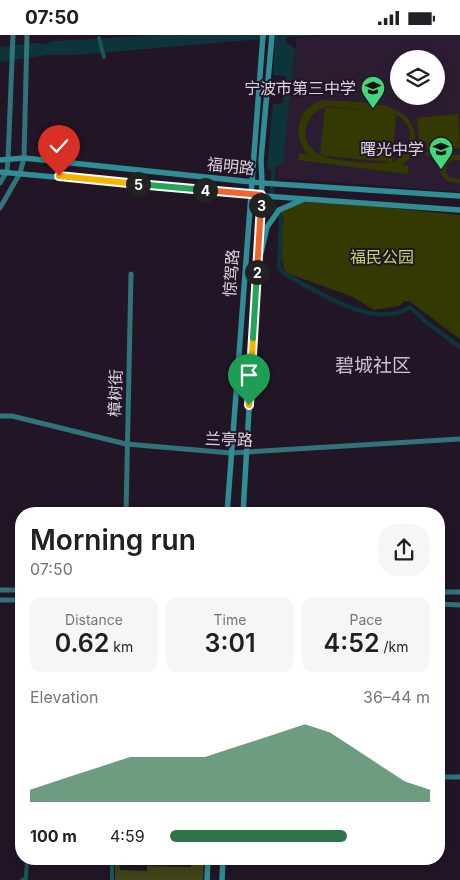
<!DOCTYPE html>
<meta charset="utf-8">
<style>
body{margin:0;font-family:Inter,"Noto Sans SC",sans-serif;background:#f6f6f6;color:#202124;height:100vh;display:flex;flex-direction:column;font-size:19px;white-space:nowrap}
*{box-sizing:border-box;margin:0}
p{font-size:16px;color:#757577}
.icon{flex:none;width:28px;height:28px;fill:none;stroke:currentColor;stroke-width:2;stroke-linecap:round;stroke-linejoin:round}
.map{position:relative;flex:1;overflow:hidden}
.drawer{position:absolute;left:15px;top:472px;width:430px;height:358px;display:flex;flex-direction:column;background:#fff;border-radius:20px;box-shadow:0 2px 12px #0003}
.drawer>*{flex:none}
.tools{position:absolute;left:390px;top:15px;display:grid;gap:10px}
.tools a{display:grid;place-items:center;width:55px;height:55px;border-radius:50%;background:#fff;box-shadow:0 2px 12px #0003;font-size:25px}
.pin{position:absolute;display:grid;place-items:center;width:42px;height:42px;color:#fff;margin:-51px -21px;border-radius:50% 50% 50% 0;rotate:-45deg;box-shadow:0 0 5px #0007}
.pin .icon{rotate:45deg}
.km{position:absolute;width:25px;height:25px;margin:-12px;border-radius:50%;background:#222;color:#fff;font-size:14px;line-height:25px;text-align:center}
.round{display:grid;place-items:center;flex:none;width:52px;height:52px;border-radius:20px;background:#f6f6f6}
.head{display:flex;align-items:center;justify-content:space-between;height:85px;padding:0 15px}
h1{font-size:28px;font-weight:600;line-height:38px}
.figures{display:grid;grid-template-columns:repeat(3,1fr);gap:8px;height:85px;padding:5px 15px}
.figures div{display:grid;align-content:center;border-radius:12px;background:#f6f6f6;text-align:center}
.figures b{font-size:25px;font-weight:600}
.figures small{font-size:14px;font-weight:400}
.figures p{font-size:14px}
.chart{height:140px;padding:10px 15px}
.chart p{display:flex;justify-content:space-between}
.chart svg{width:100%;height:90px;margin-top:5px;fill:#30734b;opacity:.7}
ul{padding:0 15px;list-style:none;font-size:16px}
li{display:grid;grid-template-columns:80px 60px 1fr;align-items:center;height:38px}
li i{height:12px;border-radius:6px;background:#30734b}
.status{display:flex;justify-content:space-between;align-items:center;height:35px;padding:0 25px;background:#fff;direction:ltr}
.status svg{height:14px;fill:currentColor}
.map>svg:first-child{display:block}
.built{fill:#2c1c32;fill-rule:evenodd}
.green{fill:#343902;fill-rule:evenodd}
.forest{fill:#404418}
.water{fill:#0d3439}
.lines{fill:none;stroke-linecap:round;stroke-linejoin:round}
.canal{stroke:#0d3439;stroke-width:4.5}
.street{stroke:#19565b;stroke-width:4}
.secondary{stroke:#30747a;stroke-width:5}
.primary{stroke:#2f8d95;stroke-width:5.5}
.split-1-casing{stroke:#fff;stroke-width:10}
.split-2-casing{stroke:#fff;stroke-width:10}
.split-3-casing{stroke:#fff;stroke-width:10}
.split-4-casing{stroke:#fff;stroke-width:10}
.split-5-casing{stroke:#fff;stroke-width:10}
.split-6-casing{stroke:#fff;stroke-width:10}
.split-1{stroke:#f5b400;stroke-width:6}
.split-2{stroke:#22a559;stroke-width:6}
.split-3{stroke:#f0652b;stroke-width:6}
.split-4{stroke:#f0652b;stroke-width:6}
.split-5{stroke:#22a559;stroke-width:6}
.split-6{stroke:#f5b400;stroke-width:6}
.labels{text-anchor:middle;dominant-baseline:central;stroke-width:4;stroke-linejoin:round;paint-order:stroke}
.poi-label{font-size:16px;fill:#dcd4df;stroke:#211526;text-anchor:end}
.street-label{font-size:16px;fill:#dcd4df;stroke:#211526}
.park-label{font-size:16px;fill:#c9d664;stroke:#211526}
.quarter-label{font-size:19px;fill:#cfbfd6;stroke:#211526}
</style>
<div class="status"><b>07:50</b><svg viewBox="0 0 49 12"><path d="M0 12V9h3v3zM5 12V6h3v6zM10 12V3h3v9zM15 12V0h3v12zM26 1h20v11H26zM47 4h2v5h-2z"/></svg></div>
<div class="map">
<svg width="460" height="845" viewBox="0 0 460 845">
<rect width="100%" height="100%" fill="#211526"/>
<path class="built" d="M330,0H460V157L277,143L297,3ZM399,24H436V61H399Z"/>
<g class="green">
<path d="M323,65C353,68 410,62 415,100C417,113 412,122 402,130L409,131L408,139L298,125L299,118L307,119C292,98 297,73 323,65ZM330,71L377,77L330,72L325,73L320,118L325,121L390,127C377,130 328,126 318,119C295,104 306,75 330,71ZM391,79C417,83 415,118 392,127L396,81Z"/>
<path d="M458,79L460,113L427,115L426,106L419,107L417,83Z"/>
<path d="M426,117L460,120V125C448,124 442,131 449,142L460,144V148C449,147 442,146 439,134L444,123L425,121Z"/>
<path d="M305,164L460,180V304L409,266H405L399,271L374,275L353,262L287,238C278,226 281,198 284,184L279,175Z"/>
</g>
<path class="forest" d="M191,824H204L203,845H115V831L119,829L120,835L147,836V831L191,832Z"/>
<path class="water" d="M158,0H320L289,2L286,4L287,8L295,14L283,127L272,135L267,134L273,69L283,68L286,41L273,40L275,3L75,20H48L0,27V12L33,8L45,9L54,6Z"/>
<g class="lines">
<path class="canal" d="M274,129L271,169L280,181L281,185L279,233L285,239C317,256 375,296 410,272L426,287L460,312"/>
<g class="street">
<path d="M99,3L104,22"/>
<path d="M112,824V845"/>
<path d="M22,845L26,843L27,824"/>
</g>
<g class="secondary">
<path d="M0,148L7,136L8,125L13,0"/>
<path d="M0,173L20,138L24,123L27,0"/>
<path d="M0,381H12L126,409L231,418L460,404"/>
<path d="M126,479L131,239"/>
<path d="M0,555H21"/>
<path d="M439,557H460"/>
<path d="M0,565H21"/>
<path d="M439,569L460,570"/>
<path d="M439,742H460"/>
</g>
<g class="primary">
<path d="M0,125L24,123L262,148L460,161"/>
<path d="M0,137L250,160L460,175"/>
<path d="M261,218L267,192L279,175L302,165"/>
<path d="M227,479L263,0"/>
<path d="M243,479L262,148L261,125L272,0"/>
<path d="M207,845L208,824"/>
<path d="M222,845L223,824"/>
</g>
</g>
<g class="lines">
<defs>
<path id="split-1" d="M249,370L253,303"/>
<path id="split-2" d="M253,303L257,237"/>
<path id="split-3" d="M257,237L261,170"/>
<path id="split-4" d="M205,155L261,160V170"/>
<path id="split-5" d="M138,149L205,155"/>
<path id="split-6" d="M59,141L138,149"/>
</defs>
<use href="#split-1" class="split-1-casing"/>
<use href="#split-2" class="split-2-casing"/>
<use href="#split-3" class="split-3-casing"/>
<use href="#split-4" class="split-4-casing"/>
<use href="#split-5" class="split-5-casing"/>
<use href="#split-6" class="split-6-casing"/>
<use href="#split-1" class="split-1"/>
<use href="#split-2" class="split-2"/>
<use href="#split-3" class="split-3"/>
<use href="#split-4" class="split-4"/>
<use href="#split-5" class="split-5"/>
<use href="#split-6" class="split-6"/>
</g>
<defs>
<symbol id="school-pin" viewBox="-11 -11 22 30"><path d="M0 17L-7.5 6A9.5 9.5 0 1 1 7.5 6Z" fill="#43d77b" stroke="#211526"/><path d="M0-5L7-2L0 1L-7-2ZM-4 1L0 2.5L4 1V4Q0 6-4 4Z" fill="#111"/></symbol>
</defs>
<g fill-rule="evenodd">
<use href="#school-pin" x="359" y="39" width="28" height="38"/>
<use href="#school-pin" x="427" y="100" width="28" height="38"/>
</g>
<g class="labels">
<g class="poi-label">
<text x="356" y="53">宁波市第三中学</text>
<text x="424" y="114">曙光中学</text>
</g>
<g class="street-label">
<text transform="translate(231 131) rotate(6)">福明路</text>
<text transform="translate(231 238) rotate(-86)">惊驾路</text>
<text transform="translate(115 358) rotate(-88)">樟树街</text>
<text transform="translate(229 404) rotate(2)">兰亭路</text>
</g>
<g class="park-label">
<text x="382" y="222">福民公园</text>
</g>
<g class="quarter-label">
<text x="373" y="330">碧城社区</text>
</g>
</g>
</svg>
<div class="tools">
<a><svg class="icon" aria-label="layers" viewBox="0 0 24 24"><path d="M12 4l9 5-9 5-9-5zM3 14l9 5 9-5"/></svg></a>
</div>
<div class="pin" style="left:249px;top:370px;background:#1e9e55"><svg class="icon" aria-label="arrive" viewBox="0 0 24 24"><path d="M6 21V4h12l-3 4 3 4H6"/></svg></div>
<div class="pin" style="left:59px;top:141px;background:#d93025"><svg class="icon" aria-label="check" viewBox="0 0 24 24"><path d="M5 12l5 5 9-10"/></svg></div>
<b class="km" style="left:257px;top:237px">2</b>
<b class="km" style="left:261px;top:170px">3</b>
<b class="km" style="left:205px;top:155px">4</b>
<b class="km" style="left:138px;top:149px">5</b>
<section class="drawer">
<div class="head"><div><h1>Morning run</h1><p>07:50</p></div><a class="round"><svg class="icon" aria-label="share" viewBox="0 0 24 24"><path d="M12 15V3M7 8l5-5 5 5M5 13v7h14v-7"/></svg></a></div>
<div class="figures">
<div><p>Distance</p><b>0.62<small> km</small></b></div>
<div><p>Time</p><b>3:01</b></div>
<div><p>Pace</p><b>4:52<small> /km</small></b></div>
</div>
<div class="chart"><p><span>Elevation</span>36–44 m</p>
<svg viewBox="0 0 160 44" preserveAspectRatio="none"><path d="M0 44V38L10 34L20 30L30 26L40 22L50 22L60 22L70 22L80 18L90 14L100 10L110 6L120 10L130 18L140 26L150 34L160 38V44z"/></svg>
</div>
<ul>
<li><b>100 m</b>4:59<i style="width:68%"></i></li>
</ul>
</section>
</div>
